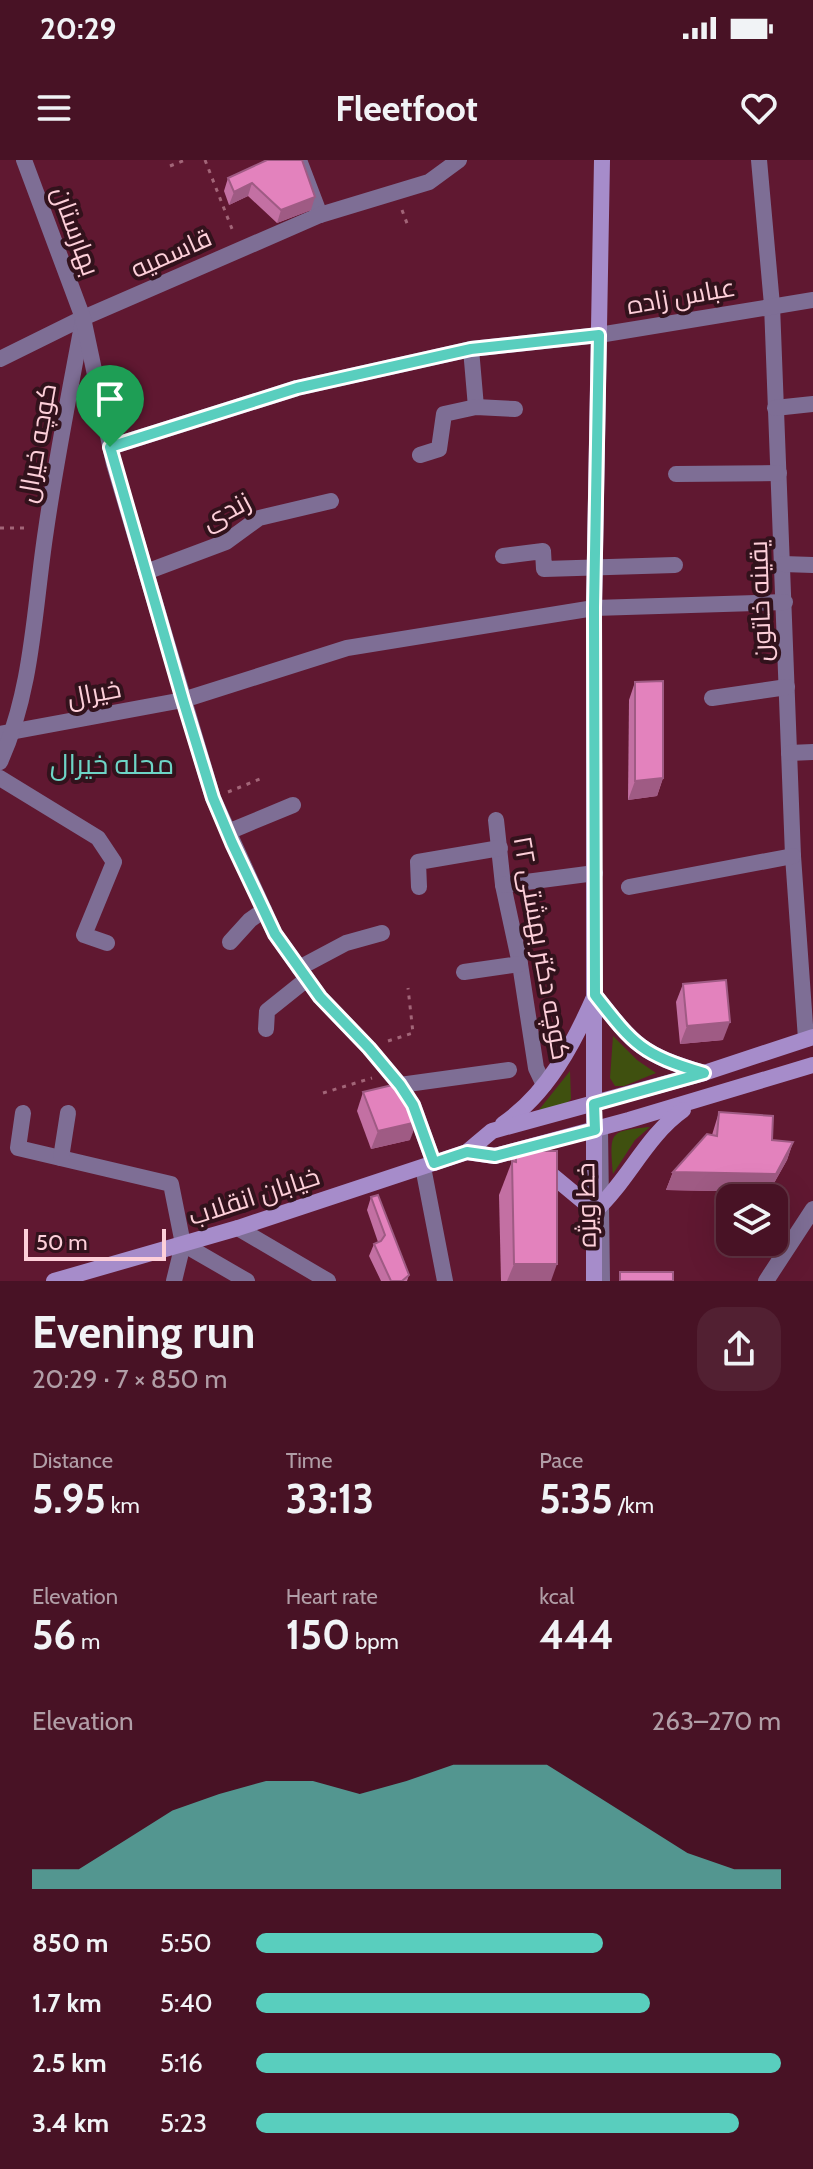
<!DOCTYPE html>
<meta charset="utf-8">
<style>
body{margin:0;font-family:Cabin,Cairo,sans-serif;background:#522032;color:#f1f3f6;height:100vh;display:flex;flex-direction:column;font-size:30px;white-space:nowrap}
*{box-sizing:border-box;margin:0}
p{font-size:26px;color:#b19ea7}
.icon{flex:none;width:44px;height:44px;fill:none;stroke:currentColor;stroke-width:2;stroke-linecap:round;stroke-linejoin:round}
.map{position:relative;height:1121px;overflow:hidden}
.drawer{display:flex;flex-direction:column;background:#481225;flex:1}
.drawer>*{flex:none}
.fabs{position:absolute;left:716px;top:1024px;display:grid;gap:16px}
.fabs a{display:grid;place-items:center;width:72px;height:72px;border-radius:16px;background:#481225;box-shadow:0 8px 32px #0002,0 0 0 2px #603242;font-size:40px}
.scale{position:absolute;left:24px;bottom:20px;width:142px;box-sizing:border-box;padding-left:8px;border:4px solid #fdcfd9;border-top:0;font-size:22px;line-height:28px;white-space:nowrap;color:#fdcfd9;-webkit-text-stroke:6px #32121c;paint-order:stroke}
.pin{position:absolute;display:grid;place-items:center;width:68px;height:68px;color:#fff;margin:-82px -34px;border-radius:50% 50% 50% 0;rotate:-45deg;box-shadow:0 0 8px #0007}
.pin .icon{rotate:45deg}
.round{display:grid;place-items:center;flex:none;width:84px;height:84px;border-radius:24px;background:#522032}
.headline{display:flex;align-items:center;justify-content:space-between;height:136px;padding:0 32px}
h1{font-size:44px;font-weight:700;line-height:60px}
.figures{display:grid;grid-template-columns:repeat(3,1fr);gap:12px;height:136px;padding:8px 32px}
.figures div{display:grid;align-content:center}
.figures b{font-size:40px;font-weight:700}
.figures small{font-size:22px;font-weight:400}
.figures p{font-size:22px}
.chart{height:224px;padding:16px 32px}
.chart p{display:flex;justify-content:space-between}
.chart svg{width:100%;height:144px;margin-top:8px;fill:#59cebe;opacity:.7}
ul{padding:0 32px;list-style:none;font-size:26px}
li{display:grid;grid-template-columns:128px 96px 1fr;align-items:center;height:60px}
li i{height:20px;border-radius:10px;background:#59cebe}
.status{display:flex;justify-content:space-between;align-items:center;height:56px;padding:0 40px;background:#481225;direction:ltr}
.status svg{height:22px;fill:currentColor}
header{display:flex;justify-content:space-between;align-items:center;height:104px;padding:0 32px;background:#481225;font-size:36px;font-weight:700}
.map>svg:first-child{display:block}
.green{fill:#3f500f}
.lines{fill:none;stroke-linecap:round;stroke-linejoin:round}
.path{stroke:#a26578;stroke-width:3;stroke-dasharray:4 6;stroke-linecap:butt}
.service{stroke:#7e6e95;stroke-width:8}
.minor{stroke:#7e6e95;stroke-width:16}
.tertiary{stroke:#7e6e95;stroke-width:16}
.secondary{stroke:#a68cca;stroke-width:16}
.wall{fill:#c370a3}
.shaded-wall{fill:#9f5b84}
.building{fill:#e382bd;stroke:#9f5b84;stroke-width:2}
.route-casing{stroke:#fff;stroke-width:16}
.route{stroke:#59cebe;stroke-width:10}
.labels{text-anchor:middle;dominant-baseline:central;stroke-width:8;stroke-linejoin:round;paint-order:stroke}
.street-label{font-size:26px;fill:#fdcfd9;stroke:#32121c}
.neighbourhood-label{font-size:28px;fill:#6dd5c6;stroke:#32121c}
</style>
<div class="status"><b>20:29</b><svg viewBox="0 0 49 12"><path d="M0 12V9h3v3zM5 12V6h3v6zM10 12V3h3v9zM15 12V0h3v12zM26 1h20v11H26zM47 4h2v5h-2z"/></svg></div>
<header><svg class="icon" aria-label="menu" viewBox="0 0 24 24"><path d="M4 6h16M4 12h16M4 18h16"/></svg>Fleetfoot<svg class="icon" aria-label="heart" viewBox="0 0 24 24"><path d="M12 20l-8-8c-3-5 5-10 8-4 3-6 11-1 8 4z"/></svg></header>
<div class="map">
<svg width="813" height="1121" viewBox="0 0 813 1121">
<rect width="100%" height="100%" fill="#601831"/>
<g class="green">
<path d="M613,876L637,900L656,913L624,926H615L610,918Z"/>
<path d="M570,911L571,939L563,947L538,951Z"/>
<path d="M650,967L635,980L613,1014C610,972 608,971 650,967Z"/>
</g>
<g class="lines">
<g class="path">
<path d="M205,0L234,74"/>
<path d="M170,6L185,0"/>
<path d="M402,50L408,66"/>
<path d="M0,368H28"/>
<path d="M228,632L265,617"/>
<path d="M388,881L413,873L408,828"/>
<path d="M323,933L372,918"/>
</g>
<path class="service" d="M604,968L606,1121"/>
<g class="minor">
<path d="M299,0L320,55"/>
<path d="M759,0L772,145L793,696L806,879"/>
<path d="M471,189L476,247"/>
<path d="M0,199L83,158L320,55L429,22L459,0"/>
<path d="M775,248L813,244"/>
<path d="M110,287L297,228L471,189L599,175L813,140"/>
<path d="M420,295L439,289L444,254L476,247L515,249"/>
<path d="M676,314L779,313"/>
<path d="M503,396L543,391L544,409L675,405"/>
<path d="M783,404L813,405"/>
<path d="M146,412L226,382L259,358L331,341"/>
<path d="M712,538L787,527"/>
<path d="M0,574L183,540L347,488L594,448L785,442"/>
<path d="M789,593L813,592"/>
<path d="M0,602C33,530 34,448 46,370C56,300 70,230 83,160"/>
<path d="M0,618L98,678L114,702L84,775L107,783"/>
<path d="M496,660L503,725L520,804L536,908L544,925"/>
<path d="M228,672L293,645"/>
<path d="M503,725L595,713"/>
<path d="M419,727L418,702L500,688"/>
<path d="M629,727L793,696"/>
<path d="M230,782L250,760L264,750"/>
<path d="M299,808L346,783L382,773"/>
<path d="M464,812L520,804"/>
<path d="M266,869L267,851L307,819"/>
<path d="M400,925L509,910"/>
<path d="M23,953L18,988L171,1024L183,1084L174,1121"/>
<path d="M61,998L68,953"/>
<path d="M423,1007L445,1121"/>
<path d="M238,1068L328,1121"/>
<path d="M183,1084L247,1121"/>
<path d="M766,1121L813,1049"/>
</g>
<path class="tertiary" d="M24,0L83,158L114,304L213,638L275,774L320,837L369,888L400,925L413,945L434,1003"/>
<g class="secondary">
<path d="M503,964C548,933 574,883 595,835C635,886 641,894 704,913"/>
<path d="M467,992L495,996L629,960L813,905"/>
<path d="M542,1007L595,1051C628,1021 646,976 683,950"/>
<path d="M54,1121L238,1068L467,992L492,971L704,913L813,877"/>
<path d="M594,1121V448L602,0"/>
</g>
</g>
<g class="wall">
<path d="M267,0L311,50L277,63L248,36L229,45L224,31L228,18Z"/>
<path d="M635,522L663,618L657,636L628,640L629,540Z"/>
<path d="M683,824L723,880L680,884L676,842Z"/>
<path d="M363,932L410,980L371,989L357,951Z"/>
<path d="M719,952L772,980L793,982L787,1000L769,1032L666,1030L673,1012L712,975Z"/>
<path d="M516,991L551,1121H501L499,1035Z"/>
<path d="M371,1037L409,1115L407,1121H381L369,1096L374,1084L378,1082L367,1050Z"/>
</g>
<g class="shaded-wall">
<path d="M252,23L248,36L229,45L234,32Z"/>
<path d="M315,37L311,50L277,63L281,50Z"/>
<path d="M663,618L657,636L628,640L635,621Z"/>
<path d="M730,862L723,880L680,884L687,866Z"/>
<path d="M417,962L410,980L371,989L378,971Z"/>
<path d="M793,982L787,1000L769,1032L666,1030L673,1012Z"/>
<path d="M514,1104H557L551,1121H507Z"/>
</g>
<g class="building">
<path d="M267,0H302L315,37L281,50L252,23L234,32L228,18Z"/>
<path d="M663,521V618L635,621V522Z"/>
<path d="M726,820L730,862L687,866L683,824Z"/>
<path d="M401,923L417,962L378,971L363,932Z"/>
<path d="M719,952L773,956L772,980L793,982L776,1014L673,1012L707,974L717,976Z"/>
<path d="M516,991H557V1104H514L512,1001L516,1002Z"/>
<path d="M378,1035L409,1115L402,1121H391L374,1084L381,1081L385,1075L371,1037Z"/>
<rect x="620" y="1112" width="53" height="9"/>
</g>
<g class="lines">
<defs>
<path id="route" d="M599,175L594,448L595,835C635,886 641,894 704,913L594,944L595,970L495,996L467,992L434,1003L413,945L400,925L369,888L320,837L275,774L232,683L213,638L183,540L110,287L297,228L471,189Z"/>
</defs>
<use href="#route" class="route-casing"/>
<use href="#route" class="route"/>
</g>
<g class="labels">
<g class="street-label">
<text transform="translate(76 71) rotate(70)">بهارستان</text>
<text transform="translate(171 93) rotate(-24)">قاسمیه</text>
<text transform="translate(681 136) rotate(-10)">عباس زاده</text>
<text transform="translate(37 283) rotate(-80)">کوچه خیرال</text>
<text transform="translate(226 351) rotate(-28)">زندی</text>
<text transform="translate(760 441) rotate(-92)">یقینه خاتون</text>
<text transform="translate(94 533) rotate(-11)">خیرال</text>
<text transform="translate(542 788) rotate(80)">کوچه دکتر بهشتی ۲۲</text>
<text transform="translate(254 1036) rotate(-18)">خیابان انقلاب</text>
<text transform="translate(586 1045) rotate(-91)">خط ویژه</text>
</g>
<g class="neighbourhood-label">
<text x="112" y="604">محله خیرال</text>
</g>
</g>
</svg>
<div class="fabs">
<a><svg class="icon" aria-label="layers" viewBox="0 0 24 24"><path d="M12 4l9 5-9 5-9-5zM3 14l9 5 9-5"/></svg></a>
</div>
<div class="scale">50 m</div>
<div class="pin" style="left:110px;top:287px;background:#1e9e55"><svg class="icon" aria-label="arrive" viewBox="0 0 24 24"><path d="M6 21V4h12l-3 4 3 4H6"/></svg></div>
</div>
<section class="drawer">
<div class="headline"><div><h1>Evening run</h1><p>20:29 · 7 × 850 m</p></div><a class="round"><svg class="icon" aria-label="share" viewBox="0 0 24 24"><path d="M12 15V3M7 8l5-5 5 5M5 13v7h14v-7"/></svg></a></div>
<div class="figures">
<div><p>Distance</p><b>5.95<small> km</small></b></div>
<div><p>Time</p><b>33:13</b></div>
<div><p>Pace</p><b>5:35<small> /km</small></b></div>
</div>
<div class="figures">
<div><p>Elevation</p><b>56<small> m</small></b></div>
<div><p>Heart rate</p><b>150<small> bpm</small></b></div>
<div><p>kcal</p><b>444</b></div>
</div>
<div class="chart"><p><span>Elevation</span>263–270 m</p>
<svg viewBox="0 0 160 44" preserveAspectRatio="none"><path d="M0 44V38L10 38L20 29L30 20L40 15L50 11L60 11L70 15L80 11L90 6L100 6L110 6L120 15L130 24L140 33L150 38L160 38V44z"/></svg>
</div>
<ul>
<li><b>850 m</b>5:50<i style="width:66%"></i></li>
<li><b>1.7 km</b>5:40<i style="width:75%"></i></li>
<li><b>2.5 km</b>5:16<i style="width:100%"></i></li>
<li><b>3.4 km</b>5:23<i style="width:92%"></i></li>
</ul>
</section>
